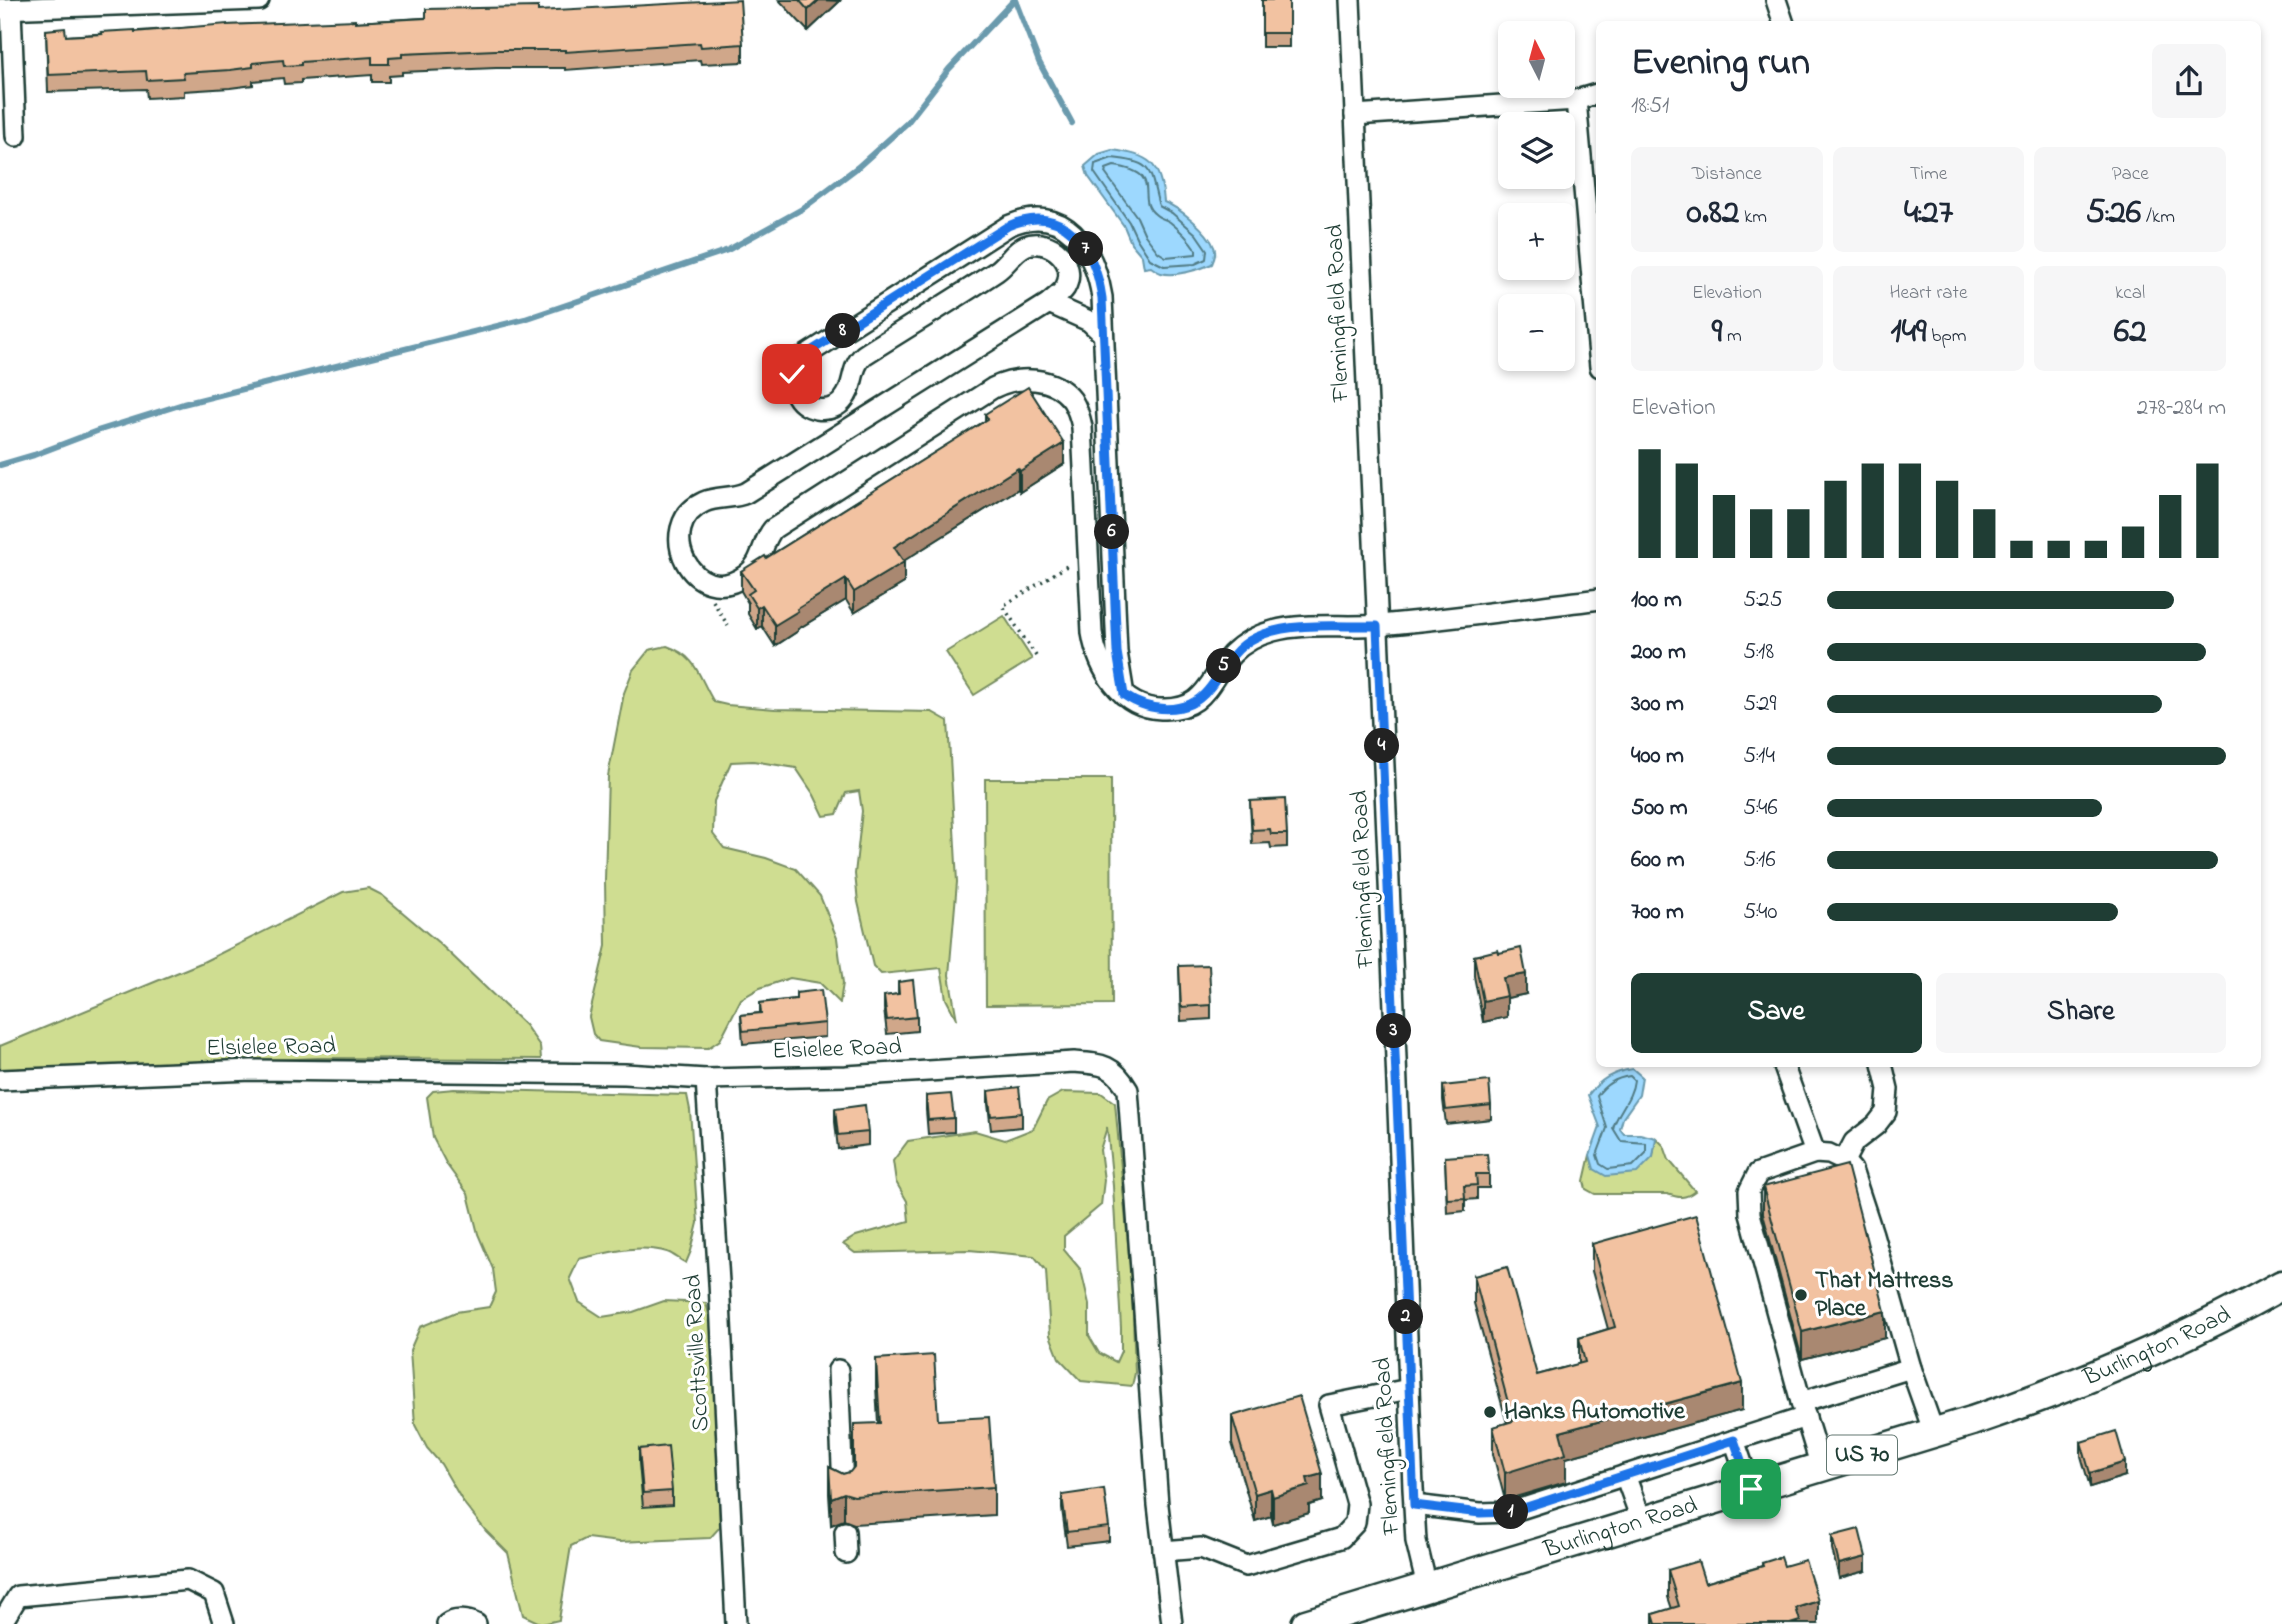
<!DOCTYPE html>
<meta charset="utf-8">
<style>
body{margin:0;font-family:"Indie Flower",sans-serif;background:#f6f6f7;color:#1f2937;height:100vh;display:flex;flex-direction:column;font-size:26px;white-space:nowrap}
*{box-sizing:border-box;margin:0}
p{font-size:23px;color:#747a83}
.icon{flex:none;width:38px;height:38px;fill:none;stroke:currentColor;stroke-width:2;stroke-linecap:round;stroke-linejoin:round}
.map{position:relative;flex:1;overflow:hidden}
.side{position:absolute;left:1596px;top:21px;width:665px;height:1046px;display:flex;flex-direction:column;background:#fff;border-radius:10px;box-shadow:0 4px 10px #0003}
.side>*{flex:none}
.needle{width:46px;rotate:354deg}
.buttons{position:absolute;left:1498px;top:21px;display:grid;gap:14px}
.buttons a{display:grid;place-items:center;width:77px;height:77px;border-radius:10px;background:#fff;box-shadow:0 4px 10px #0003;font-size:35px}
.pin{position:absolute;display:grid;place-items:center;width:60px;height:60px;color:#fff;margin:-30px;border-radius:14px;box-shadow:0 4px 10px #0006}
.km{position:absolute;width:35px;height:35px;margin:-18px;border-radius:50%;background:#222;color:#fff;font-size:19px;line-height:35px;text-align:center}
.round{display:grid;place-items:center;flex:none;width:74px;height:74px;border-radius:10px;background:#f6f6f7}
.summary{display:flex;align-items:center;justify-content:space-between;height:119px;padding:0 35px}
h1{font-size:38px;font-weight:800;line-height:52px}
.figures{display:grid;grid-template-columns:repeat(3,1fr);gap:10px;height:119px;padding:7px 35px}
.figures div{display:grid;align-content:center;border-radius:10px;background:#f6f6f7;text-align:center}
.figures b{font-size:35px;font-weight:800}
.figures small{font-size:19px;font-weight:400}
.figures p{font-size:19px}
.chart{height:196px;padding:14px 35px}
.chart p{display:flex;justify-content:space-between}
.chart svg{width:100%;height:126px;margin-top:7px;stroke:#1f3d34;stroke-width:6}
.action{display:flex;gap:14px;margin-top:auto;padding:14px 35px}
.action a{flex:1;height:80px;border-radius:10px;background:#1f3d34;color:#fff;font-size:28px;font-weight:800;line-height:80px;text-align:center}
.action a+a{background:#f6f6f7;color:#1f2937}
ul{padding:0 35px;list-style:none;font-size:23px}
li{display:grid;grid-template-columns:112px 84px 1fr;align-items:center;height:52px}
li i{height:18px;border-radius:9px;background:#1f3d34}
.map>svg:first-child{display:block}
.green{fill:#cfdd91;stroke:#778d62;stroke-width:2;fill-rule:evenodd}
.water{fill:#9dd8fe;stroke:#6b9aad;stroke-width:2}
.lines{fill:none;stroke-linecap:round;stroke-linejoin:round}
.shore{stroke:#517b85;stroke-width:2}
.stream{stroke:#6b9aad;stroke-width:6}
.minor-casing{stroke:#1f3d34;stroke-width:24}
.highway-casing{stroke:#1f3d34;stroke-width:33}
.path{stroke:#1f3d34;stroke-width:3.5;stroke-dasharray:2 5;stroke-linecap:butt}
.minor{stroke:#fff;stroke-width:19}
.highway{stroke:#fff;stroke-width:28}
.wall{fill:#d0a78a;stroke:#1f3d34;stroke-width:2}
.shaded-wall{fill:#a98871;stroke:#1f3d34;stroke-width:2}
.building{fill:#f2c2a1;stroke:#1f3d34;stroke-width:2}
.route-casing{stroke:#fff;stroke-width:14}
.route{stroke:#1a73e8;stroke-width:9}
.poi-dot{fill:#1f3d34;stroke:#fff;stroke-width:2.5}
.labels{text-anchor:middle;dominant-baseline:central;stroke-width:6;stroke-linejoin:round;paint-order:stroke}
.shield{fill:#fff;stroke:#627771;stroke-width:2}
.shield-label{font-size:23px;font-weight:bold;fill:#1f3d34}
.street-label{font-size:24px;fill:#1f3d34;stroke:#fff}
.poi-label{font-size:24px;font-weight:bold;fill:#1f3d34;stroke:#fff;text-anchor:start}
</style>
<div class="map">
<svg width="2282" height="1624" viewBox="0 0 2282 1624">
<rect width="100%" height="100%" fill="#fff"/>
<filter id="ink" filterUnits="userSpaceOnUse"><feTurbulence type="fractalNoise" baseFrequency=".0143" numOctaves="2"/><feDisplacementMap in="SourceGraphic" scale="14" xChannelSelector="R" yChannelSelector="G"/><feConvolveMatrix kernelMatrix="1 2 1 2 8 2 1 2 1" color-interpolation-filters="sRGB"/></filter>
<g filter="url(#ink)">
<g class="green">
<path d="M1004,616L1032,659L974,695L946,652Z"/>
<path d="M667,646C698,657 698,676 714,702L727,705L775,709L932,712L948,721L957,882L949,975L957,1020L946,999L941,968L881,974L873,966L858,902L855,874L862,811L859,791L846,793L837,814L824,816L814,795L796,768L753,761L731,762L714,801L713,834L724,848L766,858L796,869L820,896L837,938L843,983L840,1003L820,983L790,978L760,988L741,999L720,1040L708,1048L641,1047L599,1041L593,1034L589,1017L606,946L605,880L608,776L624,693L633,670L649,650Z"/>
<path d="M985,779H1111L1112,1004L986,1005Z"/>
<path d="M368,888L382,895L439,943L525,1025L540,1046L541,1059L318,1058L145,1066L0,1078V1046L203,962L343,892Z"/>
<path d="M454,1089L687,1095L690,1110L698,1223L691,1251L686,1263C680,1260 673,1254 667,1252C639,1243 606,1253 579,1259L570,1278L579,1302L602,1317L633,1312L664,1301L706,1303L713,1329L720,1527L710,1538L619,1542L587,1538L571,1546L559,1620L542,1624L523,1615L508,1553L486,1531L463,1502L441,1464L427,1448L415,1425L410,1350L420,1327L456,1312L489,1307L496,1292L493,1269L478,1234L468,1194L447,1165L433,1138L427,1097L433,1091Z"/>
<path d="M1063,1092L1101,1093L1115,1103L1132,1287L1135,1373L1132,1386L1081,1381L1059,1358L1050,1335L1046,1271L1034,1256L969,1250L855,1253L843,1244L856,1236L909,1221L907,1201L896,1182L893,1161L908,1141L975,1131L1005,1140L1033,1129L1047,1101ZM1107,1127L1113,1186L1121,1328V1351L1116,1362L1099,1353L1089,1336V1304L1081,1270L1064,1250V1236L1101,1205L1104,1180L1100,1150Z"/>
<path d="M1656,1138L1664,1146L1669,1160L1695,1191C1685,1199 1679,1198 1667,1194H1595L1586,1189L1584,1181L1590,1155L1594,1169L1653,1157Z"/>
</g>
<g class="water">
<path d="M1112,150C1149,155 1161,162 1164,202C1180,208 1208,231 1214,247C1217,253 1214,259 1212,264C1199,270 1174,277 1161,273C1157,272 1154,269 1151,267L1144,268L1142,256L1131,243L1124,226L1088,176L1085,166L1099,154Z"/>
<path d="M1633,1069L1642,1077L1639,1095L1623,1118L1620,1129L1624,1134H1640L1656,1138L1653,1157L1637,1173L1606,1176L1594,1169L1590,1155L1600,1127L1588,1095C1601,1079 1612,1072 1633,1069Z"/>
</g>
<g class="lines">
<g class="shore">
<path d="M1112,158C1155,162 1149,170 1159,206L1172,213L1196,234L1207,250L1206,259L1195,264L1164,266L1150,259L1137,239L1129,222L1094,172L1095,164Z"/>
<path d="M1114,166C1166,173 1134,198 1155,214C1159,218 1165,219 1170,222C1180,230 1189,239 1196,250V254L1166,257L1158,252L1145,235L1137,217L1105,173L1106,169Z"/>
<path d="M1630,1076L1634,1080C1632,1099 1618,1111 1613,1128L1621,1141L1646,1143V1153L1633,1166L1608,1169L1600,1164L1597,1155L1607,1128L1597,1096C1605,1084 1616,1078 1630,1076Z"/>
</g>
<g class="stream">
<path d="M1015,0L1039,62L1072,123"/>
<path d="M0,465L34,455L97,431L183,404L525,319L728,250L802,209L858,167L907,123L949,69L1014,0"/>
</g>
<defs>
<g id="minor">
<path d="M1350,0L1388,857L1413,1488L1416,1541L1427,1587"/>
<path d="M1776,0L1784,24"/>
<path d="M0,9L259,0"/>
<path d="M11,9L16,136"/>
<path d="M1576,100L1600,367"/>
<path d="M1355,115L1576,100L1600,93"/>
<path d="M1049,303L1089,321L1103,334"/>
<path d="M1124,695L1117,652L1102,297C1094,248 1064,201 1008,226L803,357L792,374C793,382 793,389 797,396C806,412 833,415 844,399C855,386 850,367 864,355C908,327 953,300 997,271C1007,264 1014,251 1025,246C1050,236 1079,263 1065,288C1061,294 1054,298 1049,303L746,493C733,499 717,496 704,502C651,526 694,613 746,575C763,563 761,543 773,529L993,388C1018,375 1054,376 1072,400C1077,408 1080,417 1082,427L1092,633C1098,669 1121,708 1161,709C1206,711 1208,680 1232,654C1243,643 1258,635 1273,631C1305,622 1345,628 1379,625C1452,619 1526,608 1600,599"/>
<path d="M1783,1064L1815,1153"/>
<path d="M706,1079L719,1282L736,1624"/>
<path d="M0,1080L252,1070L625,1074L706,1079L846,1076L1074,1062C1102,1064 1113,1064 1128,1090L1158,1505L1172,1624"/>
<path d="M1844,1161L1854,1142L1876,1125L1886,1112L1888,1089L1882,1064"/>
<path d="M838,1370L843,1489"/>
<path d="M1801,1402L1750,1214L1749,1191L1758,1173L1815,1153L1829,1154L1844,1161L1852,1170L1873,1234L1911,1368"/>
<path d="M1734,1440L1751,1489"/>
<path d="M1821,1467L1801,1402L1911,1368L1934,1433"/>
<path d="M1625,1475L1642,1522"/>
<path d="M1414,1505L1480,1513L1511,1512L1806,1417"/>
<path d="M845,1532L846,1553"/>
<path d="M1163,1551L1201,1548L1246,1566L1341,1538L1355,1523L1357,1504L1329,1405L1409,1389"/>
<path d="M1,1624L18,1596L188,1580L214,1593L224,1624"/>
<path d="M447,1624C455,1618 468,1620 476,1624"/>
</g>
<g id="highway">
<path id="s1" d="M1306,1624L1972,1421C2080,1385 2182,1341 2282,1285"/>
</g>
</defs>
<use href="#minor" class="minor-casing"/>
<use href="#highway" class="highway-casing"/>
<g class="path">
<path d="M713,601L728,626"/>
<path d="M1036,656L1003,606L1070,564"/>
</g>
<use href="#minor" class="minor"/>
<use href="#highway" class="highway"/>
</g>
<g class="wall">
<path d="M779,0H840V1L808,31Z"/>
<rect x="1262" y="0" width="27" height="47"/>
<path d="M538,11L743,44V62L701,64L700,60L565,70V68H496L402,72V75L389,76V82H372V75L301,80V83L284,84L283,78L253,81V85L230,88L184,91V96L147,98L146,89L48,92L46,30L66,36L227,25L355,22Z"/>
<path d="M985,414L1064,464L1020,492L1018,489L903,561L904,583L854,613L846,600L798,629V631L775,646L762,626L757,629L748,614V603L741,591V571L766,558L985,421Z"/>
<path d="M1250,801L1287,834V847L1271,848L1270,843L1252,844Z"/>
<path d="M1499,953L1526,994L1507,998V1017L1483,1022L1474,976V956Z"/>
<path d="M1179,966L1211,1005V1019L1181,1021Z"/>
<path d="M898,982L917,1017V1031L887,1034L884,1009V996L898,994Z"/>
<path d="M796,993L825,1023V1037L743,1044L741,1015L760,1013V1003L796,999Z"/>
<path d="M1443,1086L1491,1105V1119L1446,1124L1443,1100Z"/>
<path d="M988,1091L1022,1113V1127L991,1130L988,1104Z"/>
<path d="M926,1096L954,1118V1132L928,1134L926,1110Z"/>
<path d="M835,1109L868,1132V1145L838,1149L835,1122Z"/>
<path d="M1445,1157L1489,1174V1188H1477V1199L1465,1200V1211L1447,1213Z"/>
<path d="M1763,1187L1885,1338L1802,1359L1763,1214Z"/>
<path d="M1592,1244L1742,1410L1566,1458V1482L1505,1500L1493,1454V1427L1507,1423L1474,1303V1276L1537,1375L1579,1364V1338L1608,1329L1592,1271Z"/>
<path d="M876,1359L938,1420L994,1487V1515L854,1524L844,1520L831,1525L829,1494V1467L843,1474L850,1472L854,1467L878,1423L876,1386Z"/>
<path d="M1232,1416L1322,1501L1309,1505V1513L1273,1524L1271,1516L1255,1521L1232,1443Z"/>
<path d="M2081,1442L2125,1476L2090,1487L2081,1456Z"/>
<path d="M639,1449L672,1491V1505L643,1507L639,1463Z"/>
<path d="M1062,1495L1109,1527V1541L1067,1546L1062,1509Z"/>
<path d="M1832,1536L1866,1571L1839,1578L1832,1549Z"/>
<path d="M1762,1563L1784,1566L1818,1624H1653V1614L1672,1609L1668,1597V1570L1705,1583L1762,1566Z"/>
</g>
<g class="shaded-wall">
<path d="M819,0L840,1L808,31V10Z"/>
<path d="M1064,443V464L1020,492V471Z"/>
<path d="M1018,468V489L894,567V547Z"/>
<path d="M904,562V583L854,613V592Z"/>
<path d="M846,579V600L798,629V631L775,646V625L797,609Z"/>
<path d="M762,605V626L757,629V608Z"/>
<path d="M1526,974V994L1507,998V1017L1483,1022V1001L1503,978Z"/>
<path d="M1885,1311V1338L1802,1359V1332Z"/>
<path d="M1742,1383V1410L1566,1458V1482L1505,1500V1473L1560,1432Z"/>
<path d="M2125,1462V1476L2090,1487V1473Z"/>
<path d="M1322,1474V1501L1309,1505V1513L1273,1524V1497L1307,1478Z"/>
<path d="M1271,1489V1516L1255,1521V1494Z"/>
<path d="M844,1493V1520L831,1525V1498Z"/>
<path d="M1866,1557V1571L1839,1578V1564Z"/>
<path d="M1818,1601V1624H1790L1796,1608Z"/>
</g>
<g class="building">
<path d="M740,0L743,44L701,47L700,43L565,52V50H496L402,54V57L389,58V64H372V57L301,62V65L284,66L283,60L253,63V67L230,70L183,73L184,78L147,80L146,71L48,75L46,30L65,28L66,36L102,34L101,32L135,30V32L227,24V25L355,20V22L426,18V9L538,7V11Z"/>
<path d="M799,0H819L808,10Z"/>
<rect x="1262" y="0" width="27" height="33"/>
<path d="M1028,387L1064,443L1020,471L1018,468L894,547L904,562L854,592L846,579L797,609L798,611L775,625L762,605L757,608L748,594L754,590L741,571L765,556L766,558L988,419L985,414Z"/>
<path d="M1285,799L1287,834H1271L1270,829L1252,830L1250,801Z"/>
<path d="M1521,948L1526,974L1503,978L1507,996L1483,1001L1474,956L1498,950L1499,953Z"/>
<path d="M1209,965L1211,1005L1181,1007L1179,966Z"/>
<path d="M913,980L917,1017L887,1020L884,996L899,994L898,982Z"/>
<path d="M821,990L825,1023L743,1031L741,1015L761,1013L760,1003L796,999V993Z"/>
<path d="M1489,1081L1491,1105L1446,1110L1443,1086Z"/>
<path d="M1019,1087L1022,1113L991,1116L988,1091Z"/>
<path d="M951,1094L954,1118L928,1120L926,1096Z"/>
<path d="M865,1105L868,1132L838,1135L835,1109Z"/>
<path d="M1487,1154L1489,1174H1476L1477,1185L1464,1186L1465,1198L1447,1199L1445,1157Z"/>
<path d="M1847,1165L1885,1311L1802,1332L1763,1187Z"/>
<path d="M1696,1215L1742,1383L1560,1432L1566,1454L1505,1473L1493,1427L1513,1421L1474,1276L1507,1267L1537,1375L1585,1362L1579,1338L1615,1327L1592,1244Z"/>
<path d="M934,1355L938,1420L989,1417L994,1487L854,1496L844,1493L831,1498L829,1467L843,1474L850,1472L854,1467V1424L880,1423L876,1359Z"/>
<path d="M1299,1396L1322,1474L1307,1478L1309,1486L1273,1497L1271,1489L1255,1494L1232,1416Z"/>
<path d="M2116,1431L2125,1462L2090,1473L2081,1442Z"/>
<path d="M668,1446L672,1491L643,1493L639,1449Z"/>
<path d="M1104,1489L1109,1527L1067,1532L1062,1495Z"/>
<path d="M1859,1529L1866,1557L1839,1564L1832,1536Z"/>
<path d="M1781,1557L1784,1566L1805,1560L1818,1601L1796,1608L1800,1621L1790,1624H1656L1653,1614L1679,1606L1668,1570L1698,1561L1705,1583L1763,1566L1762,1563Z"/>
</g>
</g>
<g class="lines" filter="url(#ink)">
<defs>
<path id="route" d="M792,374L803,356L1008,226C1064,201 1095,248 1102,298L1117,652L1124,695C1149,712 1187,716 1208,690C1227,667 1232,645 1264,634C1296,622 1342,627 1377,626L1414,1505L1480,1513L1511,1512L1734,1440L1751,1489"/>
</defs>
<use href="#route" class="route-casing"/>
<use href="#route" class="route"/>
</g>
<g class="poi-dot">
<circle cx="1801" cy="1295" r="7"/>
<circle cx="1490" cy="1412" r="7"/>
</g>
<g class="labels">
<rect class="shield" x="1827" y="1435.5" width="70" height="39" rx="5"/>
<g class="shield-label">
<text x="1862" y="1455">US 70</text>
</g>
<g class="street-label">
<text transform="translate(1339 313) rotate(-92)">Flemingfield Road</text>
<text transform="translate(1364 879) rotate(-92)">Flemingfield Road</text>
<text transform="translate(271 1048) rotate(-1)">Elsielee Road</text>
<text transform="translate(837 1050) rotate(-2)">Elsielee Road</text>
<text stroke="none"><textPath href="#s1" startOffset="896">Burlington Road</textPath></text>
<text transform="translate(698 1353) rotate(-93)">Scottsville Road</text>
<text transform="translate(1388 1446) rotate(-93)">Flemingfield Road</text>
<text stroke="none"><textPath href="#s1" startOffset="329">Burlington Road</textPath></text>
</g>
<g class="poi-label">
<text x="1815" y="1281">That Mattress<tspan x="1815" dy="28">Place</tspan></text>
<text x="1504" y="1412">Hanks Automotive</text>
</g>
</g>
</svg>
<div class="buttons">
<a><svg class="needle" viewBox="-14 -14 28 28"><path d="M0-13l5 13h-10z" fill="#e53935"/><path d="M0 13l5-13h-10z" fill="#747a83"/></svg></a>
<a><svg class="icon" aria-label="layers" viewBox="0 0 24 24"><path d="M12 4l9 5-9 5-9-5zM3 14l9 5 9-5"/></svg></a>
<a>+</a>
<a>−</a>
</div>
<div class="pin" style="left:1751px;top:1489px;background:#1e9e55"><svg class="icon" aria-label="arrive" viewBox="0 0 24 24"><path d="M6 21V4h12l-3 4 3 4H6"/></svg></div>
<div class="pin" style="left:792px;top:374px;background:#d93025"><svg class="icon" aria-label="check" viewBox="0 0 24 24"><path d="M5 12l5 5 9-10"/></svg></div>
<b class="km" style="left:1511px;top:1512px">1</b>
<b class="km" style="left:1406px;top:1317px">2</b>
<b class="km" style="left:1394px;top:1031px">3</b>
<b class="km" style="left:1382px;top:746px">4</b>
<b class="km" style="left:1224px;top:666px">5</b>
<b class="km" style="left:1112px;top:532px">6</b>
<b class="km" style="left:1086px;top:249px">7</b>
<b class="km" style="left:843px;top:331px">8</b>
<section class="side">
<div class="summary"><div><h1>Evening run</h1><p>18:51</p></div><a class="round"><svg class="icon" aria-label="share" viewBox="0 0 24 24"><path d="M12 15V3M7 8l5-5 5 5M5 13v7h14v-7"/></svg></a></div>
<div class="figures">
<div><p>Distance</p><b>0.82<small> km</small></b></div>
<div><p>Time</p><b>4:27</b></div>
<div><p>Pace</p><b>5:26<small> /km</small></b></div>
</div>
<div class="figures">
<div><p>Elevation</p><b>9<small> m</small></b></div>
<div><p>Heart rate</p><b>149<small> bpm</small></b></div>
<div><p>kcal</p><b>62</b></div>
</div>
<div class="chart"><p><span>Elevation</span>278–284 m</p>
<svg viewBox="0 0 160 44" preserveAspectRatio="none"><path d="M5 44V6M15 44V11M25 44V22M35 44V27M45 44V27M55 44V17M65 44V11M75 44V11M85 44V17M95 44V27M105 44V38M115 44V38M125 44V38M135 44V33M145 44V22M155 44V11"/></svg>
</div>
<ul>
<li><b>100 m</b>5:25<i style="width:87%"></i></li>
<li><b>200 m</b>5:18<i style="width:95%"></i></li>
<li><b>300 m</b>5:29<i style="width:84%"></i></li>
<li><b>400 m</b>5:14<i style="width:100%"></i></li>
<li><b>500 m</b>5:46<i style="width:69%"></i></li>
<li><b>600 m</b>5:16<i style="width:98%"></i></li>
<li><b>700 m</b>5:40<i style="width:73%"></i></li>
</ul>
<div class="action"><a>Save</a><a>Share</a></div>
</section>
</div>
